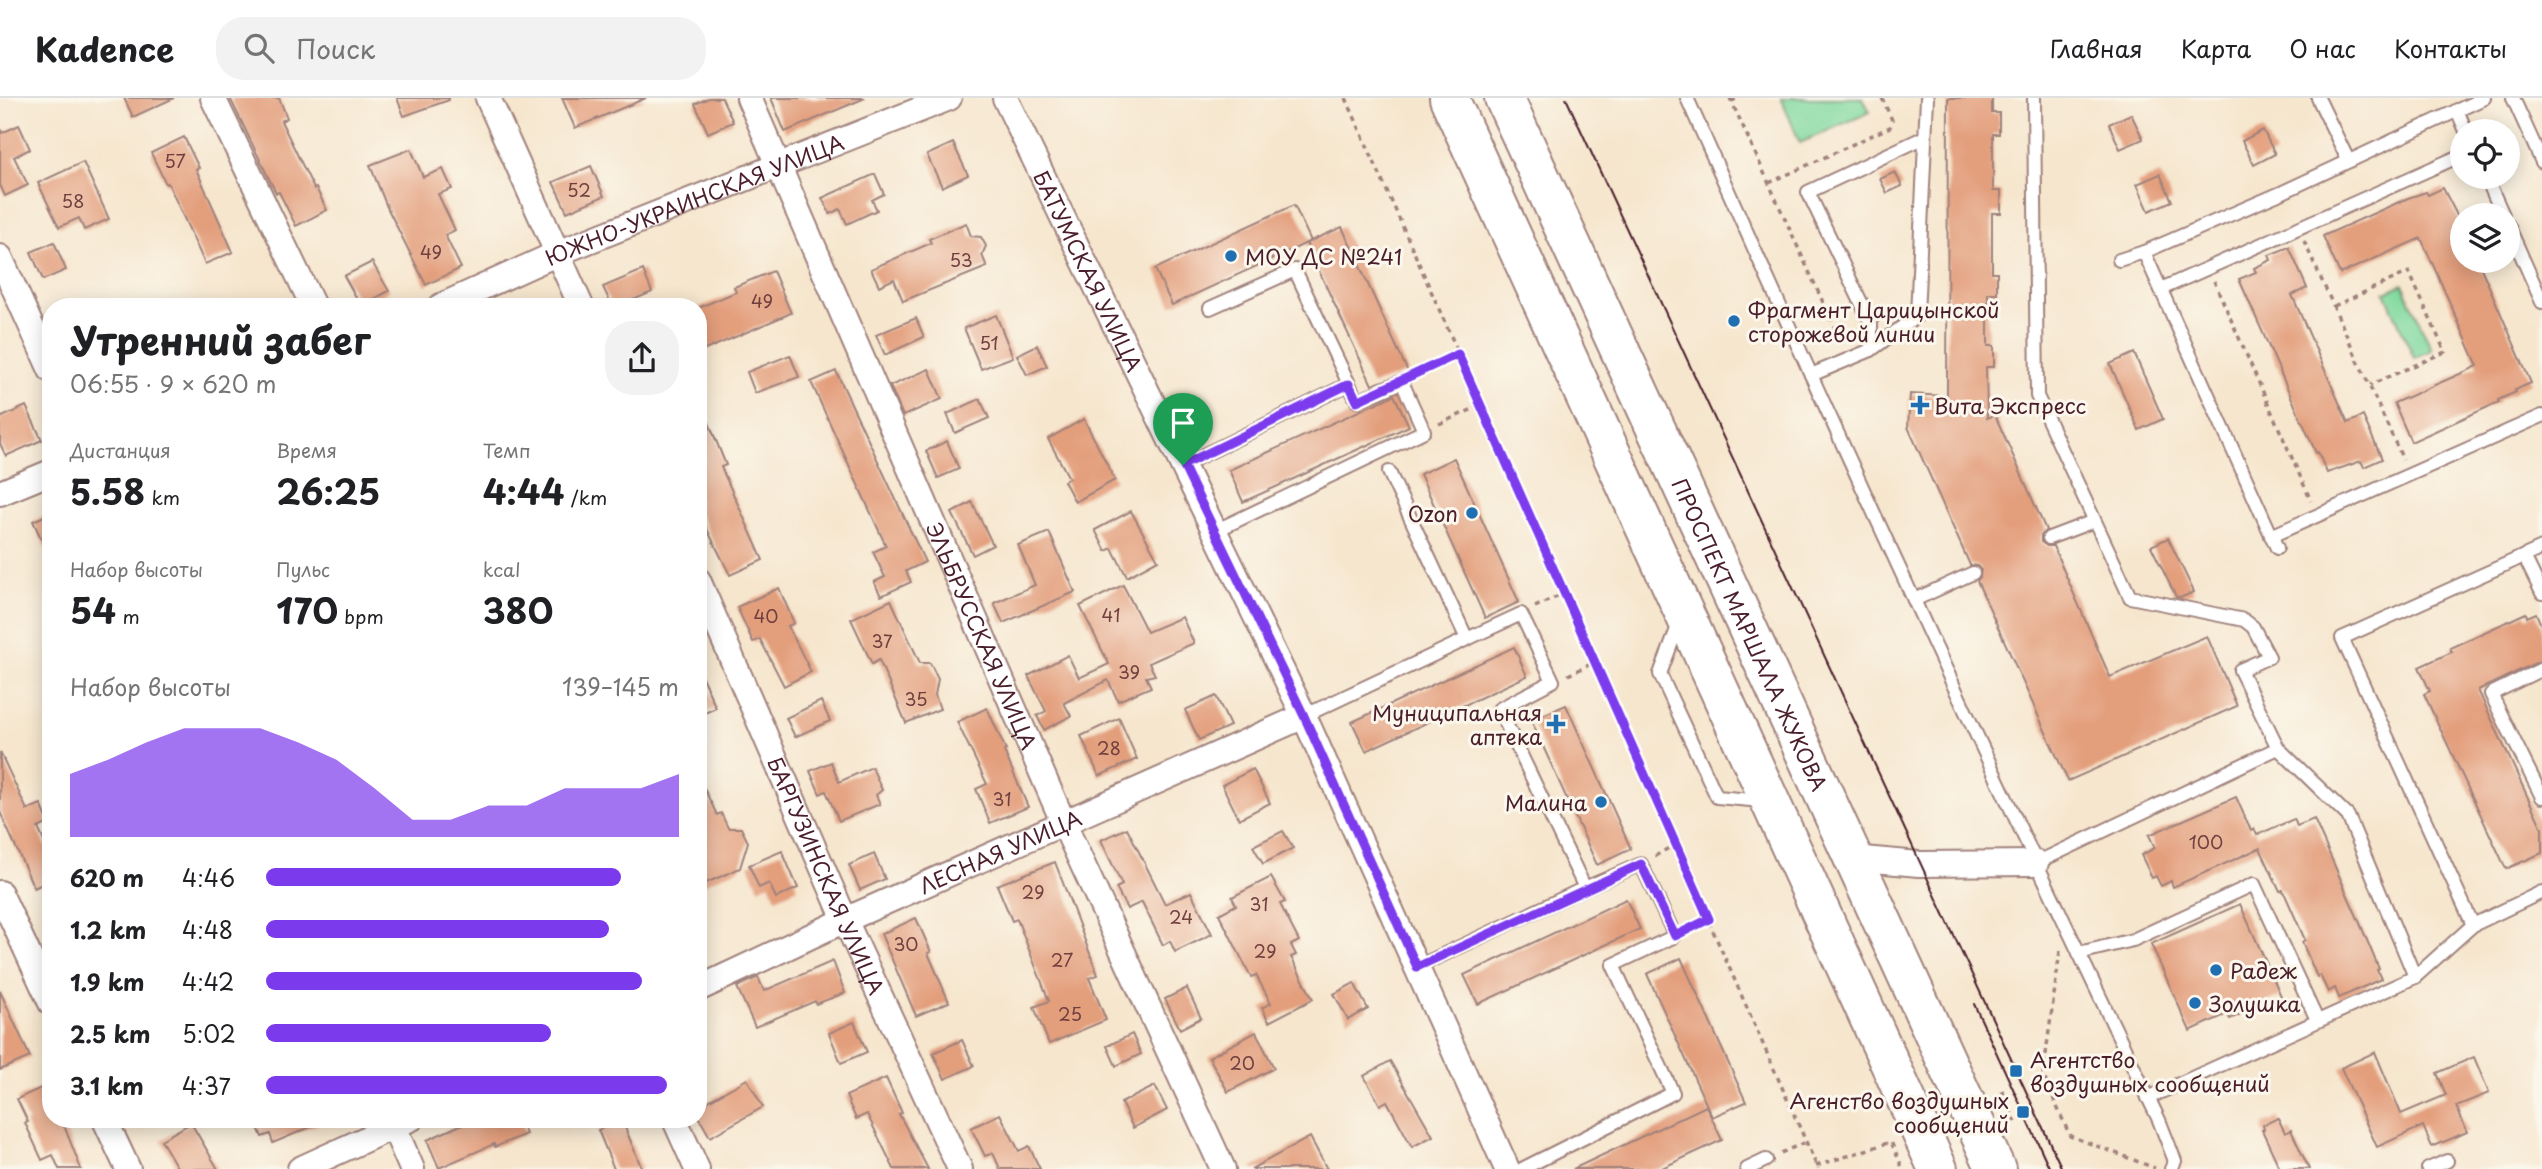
<!DOCTYPE html>
<html lang="ru">
<meta charset="utf-8">
<style>
body{margin:0;font-family:"Playpen Sans",sans-serif;background:#f2f2f2;color:#202124;height:100vh;display:flex;flex-direction:column;font-size:26px;white-space:nowrap}
*{box-sizing:border-box;margin:0}
p{font-size:23px;color:#757577}
.icon{flex:none;width:38px;height:38px;fill:none;stroke:currentColor;stroke-width:2;stroke-linecap:round;stroke-linejoin:round}
.map{position:relative;flex:1;overflow:hidden}
.panel{position:absolute;left:42px;top:200px;width:665px;height:830px;display:flex;flex-direction:column;background:#fff;border-radius:28px;box-shadow:0 4px 18px #0003}
.panel>*{flex:none}
.buttons{position:absolute;left:2450px;top:21px;display:grid;gap:14px}
.buttons a{display:grid;place-items:center;width:70px;height:70px;border-radius:50%;background:#fff;box-shadow:0 4px 18px #0003;font-size:35px}
.pin{position:absolute;display:grid;place-items:center;width:60px;height:60px;color:#fff;margin:-72px -30px;border-radius:50% 50% 50% 0;rotate:-45deg;box-shadow:0 0 7px #0007}
.pin .icon{rotate:45deg}
.round{display:grid;place-items:center;flex:none;width:74px;height:74px;border-radius:28px;background:#f2f2f2}
.head{display:flex;align-items:center;justify-content:space-between;height:119px;padding:0 28px}
h1{font-size:38px;font-weight:700;line-height:52px}
.metrics{display:grid;grid-template-columns:repeat(3,1fr);gap:10px;height:119px;padding:7px 28px}
.metrics div{display:grid;align-content:center}
.metrics b{font-size:35px;font-weight:700}
.metrics small{font-size:19px;font-weight:400}
.metrics p{font-size:19px}
.chart{height:196px;padding:14px 28px}
.chart p{display:flex;justify-content:space-between}
.chart svg{width:100%;height:126px;margin-top:7px;fill:#7c3aed;opacity:.7}
ul{padding:0 28px;list-style:none;font-size:23px}
li{display:grid;grid-template-columns:112px 84px 1fr;align-items:center;height:52px}
li i{height:18px;border-radius:9px;background:#7c3aed}
header{display:flex;align-items:center;gap:42px;box-sizing:border-box;height:98px;padding:0 35px;background:#fff;border-bottom:2px solid #e0e0e0}
header strong{font-size:33px}
nav{display:flex;gap:38px;margin-inline-start:auto;font-size:24px}
.search{width:490px;height:63px;background:#f2f2f2;display:flex;align-items:center;gap:18px;box-sizing:border-box;padding:0 24px;border-radius:28px;color:#757577;font-size:26px}
.map>svg:first-child{display:block}
.green{fill:#80d99e;stroke:#657c64;stroke-width:2}
.building{fill:#e39e7c}
.lines{fill:none;stroke-linecap:round;stroke-linejoin:round}
.service-casing{stroke:#a0827c;stroke-width:16}
.minor-casing{stroke:#a0827c;stroke-width:28}
.trunk-casing{stroke:#a0827c;stroke-width:42}
.path{stroke:#a0827c;stroke-width:3.5;stroke-dasharray:5 5;stroke-linecap:butt}
.service{stroke:#fff;stroke-width:12}
.minor{stroke:#fff;stroke-width:24}
.trunk{stroke:#fff;stroke-width:38}
.tram{stroke:#4a1f2b;stroke-width:2}
.route-casing{stroke:#fff;stroke-width:14}
.route{stroke:#7c3aed;stroke-width:9}
.poi-dot{fill:#1f6fb2;stroke:#fbf7ec;stroke-width:2.5}
.labels{text-anchor:middle;dominant-baseline:central;stroke-width:6;stroke-linejoin:round;paint-order:stroke}
.number-label{font-size:18px;fill:#703f3f}
.street-label{font-size:21px;fill:#4a1f2b;stroke:#fbf7ec}
.poi-label{font-size:21px;fill:#4a1f2b;stroke:#fbf7ec;text-anchor:start}
</style>
<header>
<strong>Kadence</strong>
<div class="search"><svg class="icon" aria-label="search" viewBox="0 0 24 24"><circle cx="10" cy="10" r="6"/><path d="M15 15l6 6"/></svg>Поиск</div>
<nav><a>Главная</a><a>Карта</a><a>О нас</a><a>Контакты</a></nav>
</header>
<div class="map">
<svg width="2542" height="1071" viewBox="0 0 2542 1071">
<rect width="100%" height="100%" fill="#fbf7ec"/>
<filter id="ink" filterUnits="userSpaceOnUse"><feTurbulence type="fractalNoise" baseFrequency=".0143" numOctaves="2"/><feDisplacementMap in="SourceGraphic" scale="14" xChannelSelector="R" yChannelSelector="G"/><feConvolveMatrix kernelMatrix="1 2 1 2 8 2 1 2 1" color-interpolation-filters="sRGB"/></filter>
<filter id="wash" filterUnits="userSpaceOnUse"><feTurbulence type="fractalNoise" baseFrequency=".00686" numOctaves="4" result="noise"/><feDisplacementMap in="SourceGraphic" scale="28" xChannelSelector="R" yChannelSelector="G"/><feGaussianBlur stdDeviation="1.57" result="paint"/><feColorMatrix in="noise" values="0 0 0 0 0 0 0 0 0 0 0 0 0 0 0 0 0 1.4 0 .05"/><feComposite in="paint" operator="in"/></filter>
<g filter="url(#wash)">
<rect width="100%" height="100%" fill="#f6e6ce"/>
<g class="green">
<path d="M1781,0H1863L1870,14L1800,45Z"/>
<path d="M2403,186L2432,252L2414,260L2385,194Z"/>
</g>
<g id="blocks">
<g class="building">
<path d="M124,0H174L133,19Z"/>
<path d="M230,0H279L287,20L281,23L314,91L316,90L327,112L296,128L279,94L276,95Z"/>
<path d="M397,0H449V2L404,18Z"/>
<path d="M562,0H646L575,30Z"/>
<path d="M709,0H722L733,24L708,35L695,6Z"/>
<path d="M771,0H865L785,34Z"/>
<path d="M1948,0H1992V15H1999V36H1993V93H2001V115H1992V174H1997V195H1988V248H1994V269H1986L1987,320L1995,317L2046,432L2041,438V444L2047,448H2053L2110,579L2207,538L2237,608L2068,683L1977,483L1980,479L1981,472L1977,468L1970,467L1908,329L1910,296L1947,298Z"/>
<path d="M2131,16L2143,41L2120,51L2109,26Z"/>
<path d="M19,27L30,51L14,59L28,87L5,98L0,87V30L2,35Z"/>
<path d="M2263,32L2275,56L2254,67L2242,43Z"/>
<path d="M184,39L199,70L196,71L233,154L205,166L168,85L166,86L151,55Z"/>
<path d="M953,45L968,77L942,89L927,57Z"/>
<path d="M411,51L423,79L443,71L452,91L438,96L455,132L445,137L461,170L426,187L387,109L370,67Z"/>
<path d="M83,64L109,121L84,132L79,120L59,129L38,85Z"/>
<path d="M591,68L604,98L567,114L553,84Z"/>
<path d="M1895,74L1902,88L1887,95L1880,81Z"/>
<path d="M875,76L884,96L872,102L877,112L847,126L840,111L830,116L822,100Z"/>
<path d="M2160,76L2172,103L2149,113L2137,86Z"/>
<path d="M2443,90L2462,127V163H2478L2531,285L2515,292L2516,294L2498,302L2499,304L2411,344L2394,305L2478,268L2421,140L2340,176L2323,138L2408,100L2426,94L2428,97Z"/>
<path d="M1294,107L1311,143L1172,207L1155,171Z"/>
<path d="M966,125L971,138L981,139L986,148L982,157L987,169L903,203L894,181L879,188L871,171L931,145L929,141Z"/>
<path d="M1342,129L1408,274L1372,287L1306,145Z"/>
<path d="M54,144L66,172L43,182L31,154Z"/>
<path d="M2289,149L2307,190L2292,197L2348,325L2363,318L2382,361L2364,369L2361,363L2327,375L2318,354L2316,355L2239,181L2256,174L2254,170L2271,162L2269,157Z"/>
<path d="M372,164L389,193L361,208L344,178Z"/>
<path d="M643,172L652,194L619,208H612L603,189Z"/>
<path d="M773,173L791,215L698,255V210L736,194L734,189Z"/>
<path d="M996,217L1013,259L981,271L964,230Z"/>
<path d="M916,220L924,239L885,257L876,237Z"/>
<path d="M1037,247L1047,268L1027,277L1017,257Z"/>
<path d="M2134,255L2163,321L2139,332L2110,266Z"/>
<path d="M790,257L799,279L755,295L747,274Z"/>
<path d="M929,271L942,301L903,318L890,288Z"/>
<path d="M836,273L925,464L906,473L911,484L881,498L874,484L885,479L873,454L886,448L811,284Z"/>
<path d="M1394,297L1409,328L1243,404L1229,372Z"/>
<path d="M698,298L726,367L721,369L763,462L730,477L698,413Z"/>
<path d="M980,301L989,320L955,335L947,316Z"/>
<path d="M26,308L42,342L6,358L0,346V320Z"/>
<path d="M1084,321L1115,382L1075,404L1064,383L1069,380L1048,341Z"/>
<path d="M947,343L959,371L938,380L926,353Z"/>
<path d="M1454,360L1519,504L1485,520L1420,376Z"/>
<path d="M972,404L993,447L973,457L952,415Z"/>
<path d="M1131,413L1158,462L1127,479L1112,450L1106,453L1095,432Z"/>
<path d="M51,415V462L33,423Z"/>
<path d="M1049,434L1075,494L1003,525L994,505L1035,487L1018,447Z"/>
<path d="M2168,440L2194,494L2180,500L2176,499L2151,448Z"/>
<path d="M1123,487L1147,534L1182,519L1194,545L1149,565L1155,577L1146,579L1151,589L1118,603L1108,582L1064,605L1071,618L1044,632L1037,618L1046,613L1028,578L1068,557L1079,580L1109,566L1080,508Z"/>
<path d="M779,490L794,525L788,528L811,574L784,588L760,541L753,544L737,509Z"/>
<path d="M891,502L920,565H930L938,581L935,597L940,611L906,625L879,562L872,566L851,521Z"/>
<path d="M2526,515L2527,519L2536,515L2542,529V562L2478,592L2542,730V755L2506,771L2424,596L2430,593L2419,569L2452,554L2450,550Z"/>
<path d="M1514,549L1527,578L1366,653L1352,624Z"/>
<path d="M698,570L716,610L698,618Z"/>
<path d="M1216,598L1230,628L1199,642L1185,612Z"/>
<path d="M821,603L830,623L795,639L786,620Z"/>
<path d="M1566,607L1631,751L1597,767L1531,622Z"/>
<path d="M987,610L1006,652L1004,653L1028,709L990,725L976,691L987,686L957,624Z"/>
<path d="M1119,620L1137,661L1099,678L1081,638Z"/>
<path d="M0,654L27,712L41,706L49,725L38,730L51,759V782L34,790L0,714Z"/>
<path d="M831,664L839,684L872,669L882,692L876,697L880,706L839,723L826,693L820,696L810,673Z"/>
<path d="M1253,671L1270,705L1239,721L1222,687Z"/>
<path d="M698,678L717,717L721,715L728,730H741L748,744L740,770L704,786L698,774Z"/>
<path d="M2236,699L2251,733L2254,731L2257,737L2294,721L2297,728L2314,721L2359,823L2379,871L2377,872L2381,881L2339,900L2335,890L2328,894L2320,877L2317,879L2302,844L2305,842L2298,826L2283,792L2280,793L2260,750L2173,789L2171,783L2161,788L2156,778L2152,780L2141,757L2155,750L2149,737Z"/>
<path d="M1127,730L1165,806L1191,794L1212,836L1175,854L1170,843L1163,847L1142,804L1127,811L1116,790L1122,787L1101,742Z"/>
<path d="M1283,733L1293,750L1263,766L1253,748Z"/>
<path d="M782,753L798,790L776,800L769,785L759,790L749,767Z"/>
<path d="M874,756L885,781L860,792L849,767Z"/>
<path d="M1055,764L1098,877L1089,880L1106,922L1049,946L1034,909L1049,903L1017,821L1012,823L997,787Z"/>
<path d="M1271,779L1285,804L1280,806L1299,843L1291,847L1296,857L1291,859L1313,901L1269,924L1262,910L1271,905L1256,877L1251,879L1219,816L1236,807L1232,799Z"/>
<path d="M1626,801L1640,831L1478,906L1464,877Z"/>
<path d="M2240,806L2281,898L2230,921L2227,916L2190,933L2151,846Z"/>
<path d="M916,820L931,854L928,855L949,904L916,918L881,836Z"/>
<path d="M1681,860L1746,1004L1712,1019L1647,876Z"/>
<path d="M833,863L845,895L816,906L815,903L755,929L737,889L758,879L764,893Z"/>
<path d="M1354,885L1368,911L1348,922L1334,896Z"/>
<path d="M1187,890L1201,920L1180,931L1165,901Z"/>
<path d="M0,893L30,959L0,972Z"/>
<path d="M854,924L867,954L841,965L829,935Z"/>
<path d="M1256,934L1274,970L1228,994L1209,959Z"/>
<path d="M1132,936L1141,956L1116,968L1107,948Z"/>
<path d="M962,942L974,968L945,981L933,955Z"/>
<path d="M2375,954L2401,1016L2446,997L2437,975L2474,959L2489,995L2456,1008L2467,1034L2432,1049L2423,1028L2377,1049L2341,970Z"/>
<path d="M1390,963L1433,1038L1412,1049L1387,1003L1380,1007L1364,978Z"/>
<path d="M886,980L902,1015L899,1016L928,1071H894L867,1016L856,1021L846,998Z"/>
<path d="M747,981L763,1009L710,1039L698,1018V1009Z"/>
<path d="M45,988L51,1000V1020H61L81,1071H59L53,1057L42,1062L25,1025L28,1024L17,1001Z"/>
<path d="M1155,988L1167,1012L1133,1030L1121,1005Z"/>
<path d="M1706,1008L1722,1042L1660,1071H1573Z"/>
<path d="M1000,1016L1019,1053L1029,1048L1040,1071H1000L993,1055L985,1058L971,1030Z"/>
<path d="M263,1020H332L273,1045L270,1036L262,1039L259,1032L256,1024Z"/>
<path d="M476,1020H519L526,1036L495,1049L494,1046L439,1070L427,1042Z"/>
<path d="M2278,1020L2285,1035L2291,1032L2309,1071H2280L2262,1032L2264,1031L2263,1027Z"/>
<path d="M622,1022L642,1071H614L598,1032Z"/>
<path d="M191,1025L218,1071H178L161,1042Z"/>
<path d="M1310,1039L1327,1071H1251Z"/>
</g>
</g>
</g>
<g filter="url(#ink)">
<use href="#blocks" fill-opacity="0" stroke="#a0827c" stroke-width="2"/>
<g class="lines">
<defs>
<g id="service">
<path d="M1687,0C1839,343 1996,684 2159,1022L2175,1063L2171,1071"/>
<path d="M2034,0L2037,298L2130,499L2244,522L2253,529L2269,559L2240,572L2278,650L2036,765"/>
<path d="M2318,0L2348,62"/>
<path d="M2513,0L2542,64"/>
<path d="M2457,12L2466,33"/>
<path d="M2486,79L2503,117"/>
<path d="M2508,127L2542,204"/>
<path d="M2144,154L2277,450"/>
<path d="M2119,162L2144,154L2283,94L2484,0"/>
<path d="M2161,191L2462,57"/>
<path d="M1871,252V225L1808,94L1925,39"/>
<path d="M1811,277L1871,252L1917,218L1927,0"/>
<path d="M1183,367L1349,286L1295,172L1210,210"/>
<path d="M1215,433L1424,333L1402,284L1357,303L1349,286"/>
<path d="M2271,438L2542,318"/>
<path d="M2049,440L2094,423"/>
<path d="M2524,458L2542,495"/>
<path d="M1914,502L1973,475"/>
<path d="M1680,523L1660,576L1717,699L1762,703"/>
<path d="M2542,571L2491,596L2542,699"/>
<path d="M1304,618L1467,541L1389,374"/>
<path d="M2278,650L2348,718L2415,879"/>
<path d="M2473,827L2342,540L2542,450"/>
<path d="M2079,855L2133,842L2254,786L2317,922"/>
<path d="M1417,869L1585,790L1499,611L1553,583L1521,516L1467,541"/>
<path d="M2148,1000L2415,879L2473,827L2542,794"/>
<path d="M1522,1071L1673,995L1613,867L1675,838L1641,766L1585,790"/>
<path d="M1747,1071L1766,1062"/>
<path d="M2428,1071L2447,1063"/>
</g>
<g id="minor">
<path d="M213,0L313,208"/>
<path d="M488,0L581,208"/>
<path id="s1" d="M749,0L1064,726L1223,1071"/>
<path id="s2" d="M1005,0L1304,618L1507,1071"/>
<path d="M0,159L51,272"/>
<path id="s3" d="M441,208L558,155L949,0"/>
<path d="M0,395L51,374"/>
<path id="s4" d="M698,482L845,822L960,1071"/>
<path d="M1852,760L1919,766L2036,765"/>
<path d="M0,795L51,905"/>
<path id="s5" d="M698,891L845,822L1304,618"/>
<path d="M104,1020L128,1071"/>
<path d="M390,1020L412,1071"/>
<path d="M674,1020L697,1071"/>
<path d="M300,1071L412,1020"/>
</g>
<g id="trunk">
<path d="M1449,0L1938,1071"/>
<path id="s6" d="M1504,0L1996,1071"/>
</g>
</defs>
<use href="#service" class="service-casing"/>
<use href="#minor" class="minor-casing"/>
<use href="#trunk" class="trunk-casing"/>
<g class="path">
<path d="M1346,0L1818,1071"/>
<path d="M1730,0L1842,246"/>
<path d="M1731,3L1739,0"/>
<path d="M1769,85L1890,29L1892,22L1882,0"/>
<path d="M2304,143L2403,362"/>
<path d="M2214,183L2311,403"/>
<path d="M2334,208L2409,174L2445,254L2370,287"/>
<path d="M1416,277L1458,256"/>
<path d="M1439,326L1480,308"/>
<path d="M1535,509L1563,496"/>
<path d="M1568,577L1595,564"/>
<path d="M1655,758L1676,746"/>
<path d="M1689,831L1709,821"/>
<path d="M2060,853L2043,977L2070,1038L2155,1070"/>
<path d="M2002,992L2017,1027"/>
<path d="M1781,1055L1806,1044"/>
<path d="M1816,1068L1891,1044L1903,1071"/>
</g>
<use href="#service" class="service"/>
<use href="#minor" class="minor"/>
<use href="#trunk" class="trunk"/>
<g class="tram">
<path d="M1566,0L2062,1071"/>
<path d="M1974,906L2050,1071"/>
</g>
</g>
</g>
<g class="lines" filter="url(#ink)">
<defs>
<path id="route" d="M1458,256L1709,821L1675,838L1641,766L1417,869L1304,618L1183,367L1349,286L1357,303Z"/>
</defs>
<use href="#route" class="route-casing"/>
<use href="#route" class="route"/>
</g>
<g class="poi-dot">
<circle cx="1231" cy="158" r="7"/>
<circle cx="1734" cy="223" r="7"/>
<path d="M1916.5 296.5h7v7h7v7h-7v7h-7v-7h-7v-7h7z"/>
<circle cx="1472" cy="415" r="7"/>
<path d="M1552.5 615.5h7v7h7v7h-7v7h-7v-7h-7v-7h7z"/>
<circle cx="1601" cy="704" r="7"/>
<circle cx="2216" cy="872" r="7"/>
<circle cx="2195" cy="905" r="7"/>
<rect x="2009" y="966" width="14" height="14" rx="3.5"/>
<rect x="2016" y="1007" width="14" height="14" rx="3.5"/>
</g>
<g class="labels">
<g class="number-label">
<text x="175" y="62">57</text>
<text x="579" y="91">52</text>
<text x="73" y="102">58</text>
<text x="431" y="153">49</text>
<text x="961" y="161">53</text>
<text x="762" y="202">49</text>
<text x="989" y="244">51</text>
<text x="1111" y="516">41</text>
<text x="766" y="517">40</text>
<text x="882" y="542">37</text>
<text x="1129" y="573">39</text>
<text x="916" y="600">35</text>
<text x="1109" y="649">28</text>
<text x="1002" y="700">31</text>
<text x="2206" y="743">100</text>
<text x="1033" y="793">29</text>
<text x="1259" y="805">31</text>
<text x="1181" y="818">24</text>
<text x="906" y="845">30</text>
<text x="1265" y="852">29</text>
<text x="1062" y="861">27</text>
<text x="1070" y="915">25</text>
<text x="1242" y="964">20</text>
</g>
<g class="street-label">
<text stroke="none"><textPath href="#s3" startOffset="275">ЮЖНО-УКРАИНСКАЯ УЛИЦА</textPath></text>
<text stroke="none"><textPath href="#s2" startOffset="192">БАТУМСКАЯ УЛИЦА</textPath></text>
<text stroke="none"><textPath href="#s6" startOffset="590">ПРОСПЕКТ МАРШАЛА ЖУКОВА</textPath></text>
<text stroke="none"><textPath href="#s1" startOffset="586">ЭЛЬБРУССКАЯ УЛИЦА</textPath></text>
<text stroke="none"><textPath href="#s5" startOffset="332">ЛЕСНАЯ УЛИЦА</textPath></text>
<text stroke="none"><textPath href="#s4" startOffset="322">БАРГУЗИНСКАЯ УЛИЦА</textPath></text>
</g>
<g class="poi-label">
<text x="1245" y="158">МОУ ДС №241</text>
<text x="1748" y="211">Фрагмент Царицынской<tspan x="1748" dy="24">сторожевой линии</tspan></text>
<text x="1934" y="307">Вита Экспресс</text>
<text x="1458" y="415" text-anchor="end">Ozon</text>
<text x="1542" y="614" text-anchor="end">Муниципальная<tspan x="1542" dy="24">аптека</tspan></text>
<text x="1587" y="704" text-anchor="end">Малина</text>
<text x="2230" y="872">Радеж</text>
<text x="2209" y="905">Золушка</text>
<text x="2030" y="961">Агентство<tspan x="2030" dy="24">воздушных сообщений</tspan></text>
<text x="2009" y="1002" text-anchor="end">Агенство воздушных<tspan x="2009" dy="24">сообщений</tspan></text>
</g>
</g>
</svg>
<div class="buttons">
<a><svg class="icon" aria-label="locate" viewBox="0 0 24 24"><circle cx="12" cy="12" r="6"/><path d="M12 2v4M12 18v4M2 12h4M18 12h4"/></svg></a>
<a><svg class="icon" aria-label="layers" viewBox="0 0 24 24"><path d="M12 4l9 5-9 5-9-5zM3 14l9 5 9-5"/></svg></a>
</div>
<div class="pin" style="left:1183px;top:367px;background:#1e9e55"><svg class="icon" aria-label="arrive" viewBox="0 0 24 24"><path d="M6 21V4h12l-3 4 3 4H6"/></svg></div>
<section class="panel">
<div class="head"><div><h1>Утренний забег</h1><p>06:55 · 9 × 620 m</p></div><a class="round"><svg class="icon" aria-label="share" viewBox="0 0 24 24"><path d="M12 15V3M7 8l5-5 5 5M5 13v7h14v-7"/></svg></a></div>
<div class="metrics">
<div><p>Дистанция</p><b>5.58<small> km</small></b></div>
<div><p>Время</p><b>26:25</b></div>
<div><p>Темп</p><b>4:44<small> /km</small></b></div>
</div>
<div class="metrics">
<div><p>Набор высоты</p><b>54<small> m</small></b></div>
<div><p>Пульс</p><b>170<small> bpm</small></b></div>
<div><p>kcal</p><b>380</b></div>
</div>
<div class="chart"><p><span>Набор высоты</span>139–145 m</p>
<svg viewBox="0 0 160 44" preserveAspectRatio="none"><path d="M0 44V22L10 17L20 11L30 6L40 6L50 6L60 11L70 17L80 27L90 38L100 38L110 33L120 33L130 27L140 27L150 27L160 22V44z"/></svg>
</div>
<ul>
<li><b>620 m</b>4:46<i style="width:86%"></i></li>
<li><b>1.2 km</b>4:48<i style="width:83%"></i></li>
<li><b>1.9 km</b>4:42<i style="width:91%"></i></li>
<li><b>2.5 km</b>5:02<i style="width:69%"></i></li>
<li><b>3.1 km</b>4:37<i style="width:97%"></i></li>
</ul>
</section>
</div>
